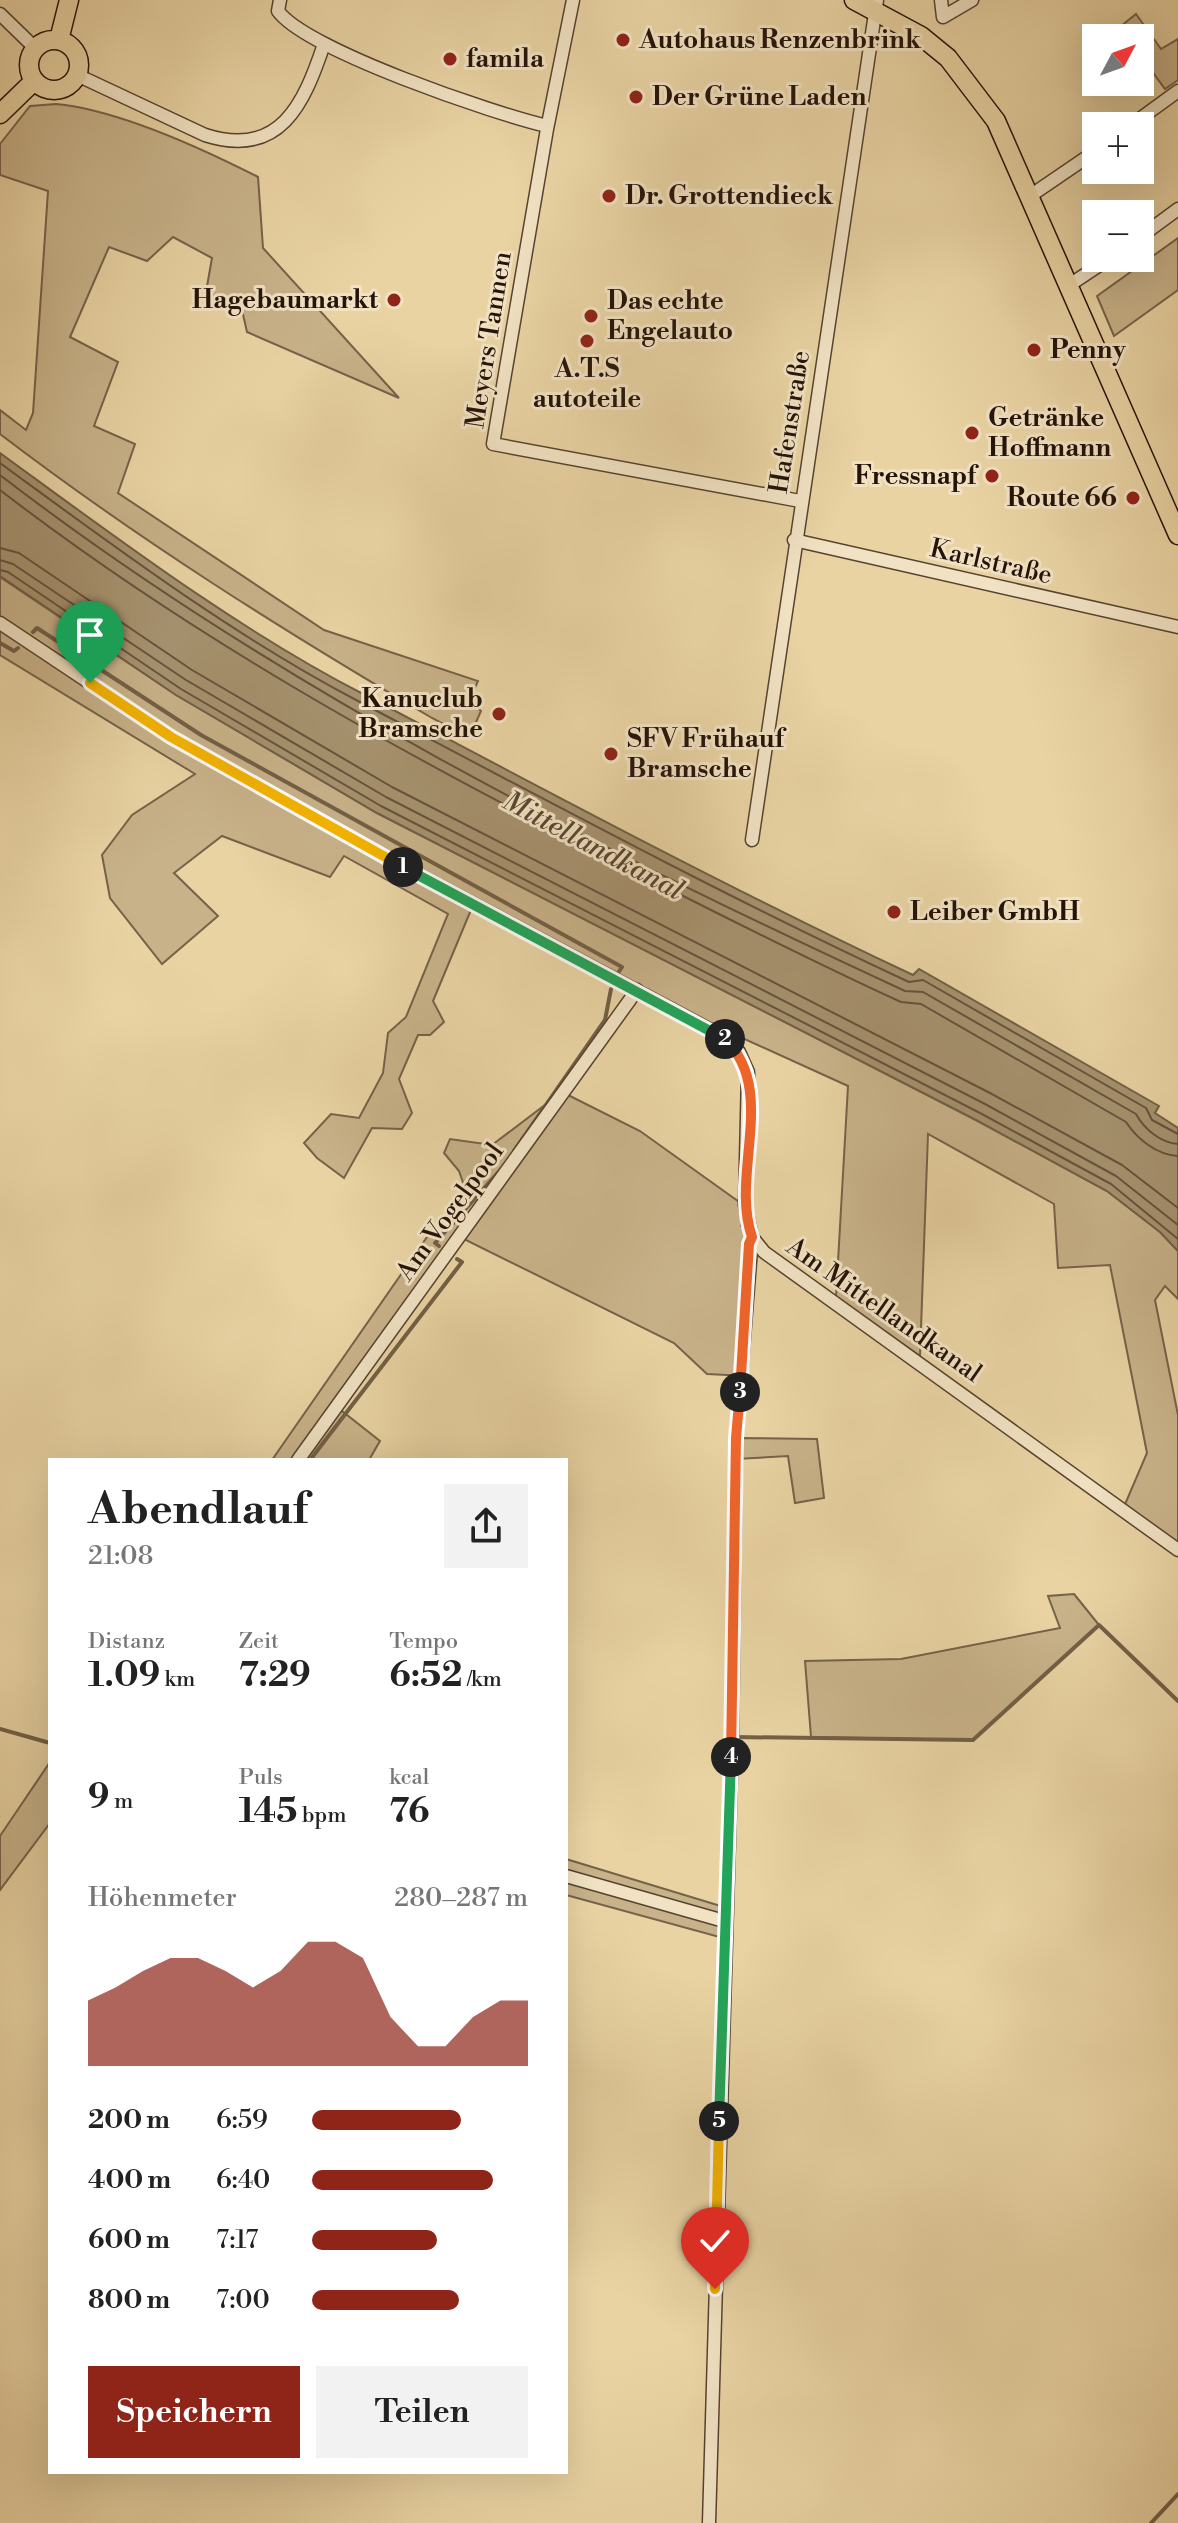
<!DOCTYPE html>
<html lang="de">
<meta charset="utf-8">
<style>
body{margin:0;font-family:"Libre Bodoni",serif;background:#f2f2f2;color:#222;height:100vh;display:flex;flex-direction:column;font-size:30px;white-space:nowrap}
*{box-sizing:border-box;margin:0}
p{font-size:26px;color:#767676}
.icon{flex:none;width:44px;height:44px;fill:none;stroke:currentColor;stroke-width:2;stroke-linecap:round;stroke-linejoin:round}
.map{position:relative;flex:1;overflow:hidden}
.details{position:absolute;left:48px;top:1458px;width:520px;height:1016px;display:flex;flex-direction:column;background:#fff;border-radius:0px;box-shadow:0 8px 32px #0002}
.details>*{flex:none}
.needle{width:52px;rotate:49deg}
.controls{position:absolute;left:1082px;top:24px;display:grid;gap:16px}
.controls a{display:grid;place-items:center;width:72px;height:72px;border-radius:0px;background:#fff;box-shadow:0 8px 32px #0002;font-size:40px}
.pin{position:absolute;display:grid;place-items:center;width:68px;height:68px;color:#fff;margin:-82px -34px;border-radius:50% 50% 50% 0;rotate:-45deg;box-shadow:0 0 8px #0007}
.pin .icon{rotate:45deg}
.km{position:absolute;width:40px;height:40px;margin:-20px;border-radius:50%;background:#222;color:#fff;font-size:22px;line-height:40px;text-align:center}
.round{display:grid;place-items:center;flex:none;width:84px;height:84px;border-radius:0px;background:#f2f2f2}
.headline{display:flex;align-items:center;justify-content:space-between;height:136px;padding:0 40px}
h1{font-size:44px;font-weight:800;line-height:60px}
.figures{display:grid;grid-template-columns:repeat(3,1fr);gap:12px;height:136px;padding:8px 40px}
.figures div{display:grid;align-content:center}
.figures b{font-size:34px;font-weight:800}
.figures small{font-size:22px;font-weight:400}
.figures p{font-size:22px}
.chart{height:224px;padding:16px 40px}
.chart p{display:flex;justify-content:space-between}
.chart svg{width:100%;height:144px;margin-top:8px;fill:#8f2418;opacity:.7}
.button{display:flex;gap:16px;margin-top:auto;padding:16px 40px}
.button a{flex:1;height:92px;border-radius:0px;background:#8f2418;color:#fff;font-size:32px;font-weight:800;line-height:92px;text-align:center}
.button a+a{background:#f2f2f2;color:#222}
ul{padding:0 40px;list-style:none;font-size:26px}
li{display:grid;grid-template-columns:128px 96px 1fr;align-items:center;height:60px}
li i{height:20px;border-radius:10px;background:#8f2418}
.map>svg:first-child{display:block}
.green{fill:#c8b289;stroke:#766249;stroke-width:2}
.water{fill:#a6926f;stroke:#725f46;stroke-width:2}
.lines{fill:none;stroke-linecap:round;stroke-linejoin:round}
.shore{stroke:#66523c;stroke-width:2}
.stream{stroke:#725f46;stroke-width:4}
.street-casing{stroke:#564330;stroke-width:15}
.primary-casing{stroke:#251309;stroke-width:21}
.street{stroke:#f1e2c3;stroke-width:12}
.primary{stroke:#e9d3a3;stroke-width:18}
.split-1-casing{stroke:#fff;stroke-width:16}
.split-2-casing{stroke:#fff;stroke-width:16}
.split-3-casing{stroke:#fff;stroke-width:16}
.split-4-casing{stroke:#fff;stroke-width:16}
.split-5-casing{stroke:#fff;stroke-width:16}
.split-6-casing{stroke:#fff;stroke-width:16}
.split-1{stroke:#f5b400;stroke-width:10}
.split-2{stroke:#22a559;stroke-width:10}
.split-3{stroke:#f0652b;stroke-width:10}
.split-4{stroke:#f0652b;stroke-width:10}
.split-5{stroke:#22a559;stroke-width:10}
.split-6{stroke:#f5b400;stroke-width:10}
.poi-dot{fill:#8f2418;stroke:#f1e2c3;stroke-width:3}
.labels{text-anchor:middle;dominant-baseline:central;stroke-width:6;stroke-linejoin:round;paint-order:stroke}
.poi-label{font-size:26px;font-weight:bold;fill:#251309;stroke:#f1e2c3;text-anchor:start}
.street-label{font-size:26px;fill:#251309;stroke:#f1e2c3}
.water-label{font-size:28px;font-style:italic;fill:#594632;stroke:#f1e2c3}
</style>
<div class="map">
<svg width="1178" height="2523" viewBox="0 0 1178 2523">
<rect width="100%" height="100%" fill="#e9d3a3"/>
<filter id="stains"><feTurbulence type="fractalNoise" baseFrequency=".0025" numOctaves="4"/><feColorMatrix values="0 0 0 0 .2 0 0 0 0 .09 0 0 0 0 .02 0 0 0 .5 -.17"/></filter>
<radialGradient id="worn" r=".72"><stop offset=".6" stop-color="#630" stop-opacity="0"/><stop offset="1" stop-color="#630" stop-opacity=".3"/></radialGradient>
<g class="green">
<path d="M1136,14L1161,49L1178,39V80L1165,89L1140,55V38H1128L1120,27Z"/>
<path d="M56,104C119,110 201,148 258,177L263,248L399,398L247,332L242,310L206,292L212,258L173,237L147,261L109,247L70,337L118,362L94,426L135,444L118,493L324,630L478,681L469,701L481,711L473,729L462,734L432,718C282,630 139,540 0,434V410L26,430L33,413L48,191L0,175V144L30,106Z"/>
<path d="M1178,238V290L1114,336L1097,296Z"/>
<path d="M0,577L176,695L377,813L976,1120L1107,1191L1160,1232L1178,1251V1299L1165,1286L1155,1300L1178,1415V1550L1123,1509L1147,1453L1110,1265L1058,1268L1054,1204L928,1134L920,1356L836,1297L848,1086L637,990L473,905L433,1001L444,1022L430,1035H418L399,1079L412,1113L402,1129L372,1128L344,1178L317,1158L304,1143L331,1114L359,1118L383,1073L388,1033L406,1017L448,914L344,856L330,877L222,836L174,873L218,916L162,964L110,898L102,855L132,815L195,774L0,655Z"/>
<path d="M562,1092L640,1131L742,1204L741,1226L757,1238L747,1376L707,1374L674,1343L460,1237L337,1407L380,1441L369,1460H272L427,1237L454,1224L468,1197L459,1171L444,1153L450,1139L492,1145Z"/>
<path d="M736,1438L817,1439L824,1498L795,1503L788,1456L736,1459Z"/>
<path d="M1074,1594L1099,1625L973,1740L811,1737L805,1661L901,1659L1060,1628L1048,1596Z"/>
<path d="M50,1762V1823L0,1890V1836Z"/>
<path d="M566,1859L724,1907L723,1938L566,1895Z"/>
</g>
<path class="water" d="M0,453C114,536 237,629 363,694C545,790 726,887 913,975L919,969L1159,1106L1155,1113L1178,1128V1251L1160,1232L1107,1191L976,1120L377,813L176,695L0,576Z"/>
<g class="lines">
<g class="shore">
<path d="M0,463C115,547 232,635 358,701C540,797 722,895 909,982L923,980L1146,1108L1152,1120L1178,1134"/>
<path d="M0,475C271,684 595,848 905,991L923,992L1136,1114C1144,1129 1161,1143 1178,1144"/>
<path d="M0,490C188,635 397,751 608,858C705,907 802,957 901,1002L921,1004L1126,1122C1137,1139 1157,1155 1178,1156"/>
<path d="M0,548L19,553L192,670L392,787L990,1093L1122,1165L1178,1208"/>
<path d="M0,560L13,564L186,680L386,797L985,1104L1116,1176L1178,1225"/>
<path d="M0,570L8,572L181,689L381,806L980,1113L1111,1184L1178,1239"/>
</g>
<g class="stream">
<path d="M33,632L37,628L201,735L622,967L618,973"/>
<path d="M0,643L14,651L18,648"/>
<path d="M514,1151L605,1020L611,989"/>
<path d="M439,1246L435,1243L502,1168"/>
<path d="M310,1460L462,1262L457,1259"/>
<path d="M0,1729L50,1743"/>
<path d="M734,1737L973,1740L1099,1625L1178,1701"/>
<path d="M1151,2523L1178,2494"/>
</g>
<defs>
<g id="street">
<path d="M280,0L278,11C306,50 495,114 547,126"/>
<path d="M573,0L547,129L493,444L800,501"/>
<path d="M941,0L943,17L972,0"/>
<path d="M0,14L35,48"/>
<path d="M77,75L205,135C280,159 304,104 324,44"/>
<path d="M1130,126L1178,91"/>
<path d="M1030,196L1096,151"/>
<path d="M1140,237L1178,209"/>
<path d="M1068,286L1110,258"/>
<path d="M794,540L1178,627"/>
<path d="M0,623L171,737L387,858L722,1036L739,1052L748,1072L745,1205L752,1237L764,1252L1178,1550"/>
<path d="M752,840L877,0"/>
<path d="M298,1460L637,990"/>
<path d="M566,1876L724,1921"/>
<path d="M709,2523L732,1737L736,1438L752,1237"/>
</g>
<g id="primary">
<path d="M854,0L921,36L948,58L996,121L1178,535"/>
<circle cx="54" cy="65" r="25"/>
<path d="M59,40L69,0"/>
<path d="M0,114L34,81"/>
</g>
</defs>
<use href="#street" class="street-casing"/>
<use href="#primary" class="primary-casing"/>
<use href="#street" class="street"/>
<use href="#primary" class="primary"/>
</g>
<g class="lines">
<defs>
<path id="split-1" d="M90,683L171,737L403,867"/>
<path id="split-2" d="M403,867L725,1039"/>
<path id="split-3" d="M725,1039C778,1090 730,1174 752,1237L749,1244L740,1392"/>
<path id="split-4" d="M731,1757L736,1438L740,1392"/>
<path id="split-5" d="M719,2121L731,1757"/>
<path id="split-6" d="M715,2289L719,2121"/>
</defs>
<use href="#split-1" class="split-1-casing"/>
<use href="#split-2" class="split-2-casing"/>
<use href="#split-3" class="split-3-casing"/>
<use href="#split-4" class="split-4-casing"/>
<use href="#split-5" class="split-5-casing"/>
<use href="#split-6" class="split-6-casing"/>
<use href="#split-1" class="split-1"/>
<use href="#split-2" class="split-2"/>
<use href="#split-3" class="split-3"/>
<use href="#split-4" class="split-4"/>
<use href="#split-5" class="split-5"/>
<use href="#split-6" class="split-6"/>
</g>
<g class="poi-dot">
<circle cx="623" cy="40" r="8"/>
<circle cx="450" cy="59" r="8"/>
<circle cx="636" cy="97" r="8"/>
<circle cx="609" cy="196" r="8"/>
<circle cx="394" cy="300" r="8"/>
<circle cx="591" cy="316" r="8"/>
<circle cx="587" cy="341" r="8"/>
<circle cx="1034" cy="350" r="8"/>
<circle cx="972" cy="433" r="8"/>
<circle cx="992" cy="476" r="8"/>
<circle cx="1133" cy="498" r="8"/>
<circle cx="499" cy="714" r="8"/>
<circle cx="611" cy="754" r="8"/>
<circle cx="894" cy="912" r="8"/>
</g>
<g class="labels">
<g class="poi-label">
<text x="639" y="40">Autohaus Renzenbrink</text>
<text x="466" y="59">famila</text>
<text x="652" y="97">Der Grüne Laden</text>
<text x="625" y="196">Dr. Grottendieck</text>
<text x="378" y="300" text-anchor="end">Hagebaumarkt</text>
<text x="607" y="301">Das echte<tspan x="607" dy="30">Engelauto</tspan></text>
<text x="1050" y="350">Penny</text>
<text x="587" y="369" text-anchor="middle">A.T.S<tspan x="587" dy="30">autoteile</tspan></text>
<text x="988" y="418">Getränke<tspan x="988" dy="30">Hoffmann</tspan></text>
<text x="976" y="476" text-anchor="end">Fressnapf</text>
<text x="1117" y="498" text-anchor="end">Route 66</text>
<text x="483" y="699" text-anchor="end">Kanuclub<tspan x="483" dy="30">Bramsche</tspan></text>
<text x="627" y="739">SFV Frühauf<tspan x="627" dy="30">Bramsche</tspan></text>
<text x="910" y="912">Leiber GmbH</text>
</g>
<g class="street-label">
<text transform="translate(489 340) rotate(-81)">Meyers Tannen</text>
<text transform="translate(790 422) rotate(-81)">Hafenstraße</text>
<text transform="translate(991 562) rotate(13)">Karlstraße</text>
<text transform="translate(450 1212) rotate(-54)">Am Vogelpool</text>
<text transform="translate(884 1310) rotate(35)">Am Mittellandkanal</text>
</g>
<g class="water-label">
<text transform="translate(593 846) rotate(28)">Mittellandkanal</text>
</g>
</g>
<rect width="100%" height="100%" filter="url(#stains)"/>
<rect width="100%" height="100%" fill="url(#worn)"/>
</svg>
<div class="controls">
<a><svg class="needle" viewBox="-14 -14 28 28"><path d="M0-13l5 13h-10z" fill="#e53935"/><path d="M0 13l5-13h-10z" fill="#767676"/></svg></a>
<a>+</a>
<a>−</a>
</div>
<div class="pin" style="left:90px;top:683px;background:#1e9e55"><svg class="icon" aria-label="arrive" viewBox="0 0 24 24"><path d="M6 21V4h12l-3 4 3 4H6"/></svg></div>
<div class="pin" style="left:715px;top:2289px;background:#d93025"><svg class="icon" aria-label="check" viewBox="0 0 24 24"><path d="M5 12l5 5 9-10"/></svg></div>
<b class="km" style="left:403px;top:867px">1</b>
<b class="km" style="left:725px;top:1039px">2</b>
<b class="km" style="left:740px;top:1392px">3</b>
<b class="km" style="left:731px;top:1757px">4</b>
<b class="km" style="left:719px;top:2121px">5</b>
<section class="details">
<div class="headline"><div><h1>Abendlauf</h1><p>21:08</p></div><a class="round"><svg class="icon" aria-label="share" viewBox="0 0 24 24"><path d="M12 15V3M7 8l5-5 5 5M5 13v7h14v-7"/></svg></a></div>
<div class="figures">
<div><p>Distanz</p><b>1.09<small> km</small></b></div>
<div><p>Zeit</p><b>7:29</b></div>
<div><p>Tempo</p><b>6:52<small> /km</small></b></div>
</div>
<div class="figures">
<div><b>9<small> m</small></b></div>
<div><p>Puls</p><b>145<small> bpm</small></b></div>
<div><p>kcal</p><b>76</b></div>
</div>
<div class="chart"><p><span>Höhenmeter</span>280–287 m</p>
<svg viewBox="0 0 160 44" preserveAspectRatio="none"><path d="M0 44V24L10 20L20 15L30 11L40 11L50 15L60 20L70 15L80 6L90 6L100 11L110 29L120 38L130 38L140 29L150 24L160 24V44z"/></svg>
</div>
<ul>
<li><b>200 m</b>6:59<i style="width:69%"></i></li>
<li><b>400 m</b>6:40<i style="width:84%"></i></li>
<li><b>600 m</b>7:17<i style="width:58%"></i></li>
<li><b>800 m</b>7:00<i style="width:68%"></i></li>
</ul>
<div class="button"><a>Speichern</a><a>Teilen</a></div>
</section>
</div>
